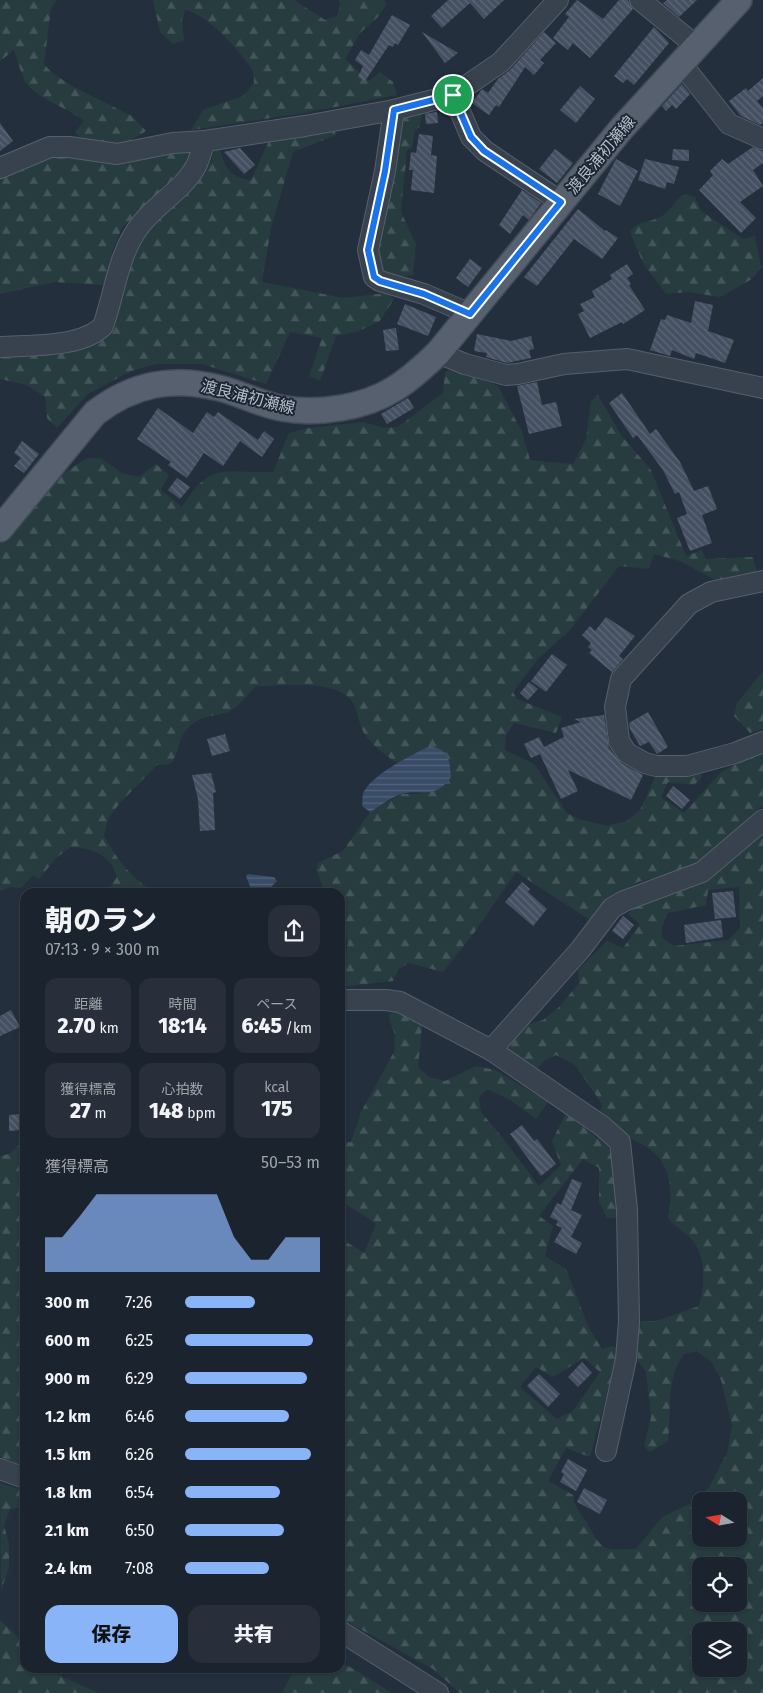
<!DOCTYPE html>
<html lang="ja">
<meta charset="utf-8">
<style>
body{margin:0;font-family:"Fira Sans","Noto Sans JP",sans-serif;background:#282f3a;color:#f1f3f6;height:100vh;display:flex;flex-direction:column;font-size:19px;white-space:nowrap}
*{box-sizing:border-box;margin:0}
p{font-size:16px;color:#a0a4aa}
.icon{flex:none;width:28px;height:28px;fill:none;stroke:currentColor;stroke-width:2;stroke-linecap:round;stroke-linejoin:round}
.map{position:relative;flex:1;overflow:hidden}
.panel{position:absolute;left:20px;top:888px;width:325px;height:785px;display:flex;flex-direction:column;background:#1b232e;border-radius:15px;box-shadow:0 1px 4px #0004,0 0 0 1px #39404a}
.panel>*{flex:none}
.needle{width:32px;rotate:281deg}
.buttons{position:absolute;left:692px;top:1492px;display:grid;gap:10px}
.buttons a{display:grid;place-items:center;width:55px;height:55px;border-radius:10px;background:#1b232e;box-shadow:0 1px 4px #0004,0 0 0 1px #39404a;font-size:25px}
.pin{position:absolute;display:grid;place-items:center;width:42px;height:42px;color:#fff;margin:-21px;border:2px solid #fff;border-radius:50%;box-shadow:0 1px 5px #0007}
.round{display:grid;place-items:center;flex:none;width:52px;height:52px;border-radius:15px;background:#282f3a}
.summary{display:flex;align-items:center;justify-content:space-between;height:85px;padding:0 25px}
h1{font-size:28px;font-weight:800;line-height:38px}
.metrics{display:grid;grid-template-columns:repeat(3,1fr);gap:8px;height:85px;padding:5px 25px}
.metrics div{display:grid;align-content:center;border-radius:12px;background:#282f3a;text-align:center}
.metrics b{font-size:21px;font-weight:800}
.metrics small{font-size:14px;font-weight:400}
.metrics p{font-size:14px}
.chart{height:140px;padding:10px 25px}
.chart p{display:flex;justify-content:space-between}
.chart svg{width:100%;height:90px;margin-top:5px;fill:#8ab4f8;opacity:.7}
.action{display:flex;gap:10px;margin-top:auto;padding:10px 25px}
.action a{flex:1;height:58px;border-radius:15px;background:#8ab4f8;color:#111;font-size:20px;font-weight:800;line-height:58px;text-align:center}
.action a+a{background:#282f3a;color:#f1f3f6}
ul{padding:0 25px;list-style:none;font-size:16px}
li{display:grid;grid-template-columns:80px 60px 1fr;align-items:center;height:38px}
li i{height:12px;border-radius:6px;background:#8ab4f8}
.map>svg:first-child{display:block}
.forest{fill:url(#forest-firs);fill-rule:evenodd}
.water{fill:url(#water-rules)}
.building{fill:url(#building-back-hatch)}
.lines{fill:none;stroke-linecap:round;stroke-linejoin:round}
.minor-casing{stroke:#565f6c;stroke-width:22}
.major-casing{stroke:#414a57;stroke-width:28}
.minor{stroke:#38414e;stroke-width:20}
.major{stroke:#56606e;stroke-width:25}
.route-casing{stroke:#fff;stroke-width:10}
.route{stroke:#1a73e8;stroke-width:6}
.labels{text-anchor:middle;dominant-baseline:central;stroke-width:4;stroke-linejoin:round;paint-order:stroke}
.street-label{font-size:16px;fill:#b4bcc9;stroke:#1d2633}
</style>
<div class="map">
<svg width="763" height="1693" viewBox="0 0 763 1693">
<defs>
<pattern id="forest-firs" width="22" height="20" patternUnits="userSpaceOnUse" patternTransform="scale(1.25)"><rect width="22" height="20" fill="#263c3f"/><path d="M5 1l3.5 6h-7zM16 11l3.5 6h-7z" fill="#435659"/></pattern>
<pattern id="water-rules" width="6" height="5" patternUnits="userSpaceOnUse" patternTransform="scale(1.25)"><rect width="6" height="5" fill="#394c67"/><path d="M0 2.5h6" fill="none" stroke="#53647b"/></pattern>
<pattern id="building-back-hatch" width="6" height="6" patternUnits="userSpaceOnUse" patternTransform="scale(1.25)"><rect width="6" height="6" fill="#455162"/><path d="M-1 5l2 2M0 0l6 6M5-1l2 2" fill="none" stroke="#5d6877"/></pattern>
</defs>
<rect width="100%" height="100%" fill="#242f3e"/>
<g class="forest">
<path d="M0,0H57L51,8L44,64L52,73L72,86L132,116L146,131L123,145L82,139L75,132L84,121C67,107 40,101 26,83C21,76 18,59 14,50L0,61Z"/>
<path d="M153,0H294L325,20L337,16L340,6L339,0H385L386,5L377,18L360,33L345,59L369,81L380,72L393,82L397,95L304,113L191,130L203,110L243,96L254,83C254,78 254,72 251,68C239,50 206,13 185,10L182,21L184,40L173,44L160,32Z"/>
<path d="M422,112L420,127L415,130L412,148L407,150L401,212L416,244L413,275C398,278 390,277 379,266L377,253L397,117Z"/>
<path d="M334,129L336,135L293,152L271,228L262,282L344,298L386,293L394,299L379,322L356,332L336,336L320,381L309,376L322,338L290,332L266,384L202,364H156L131,371L88,394L57,428L47,418L45,397L27,385L0,379V354L88,342L136,244L211,162L215,148L220,149C225,169 230,177 251,180L270,139Z"/>
<path d="M23,148L34,166L50,154C98,165 143,157 192,149L194,156L186,166L122,228L112,252V271L105,285L55,282L0,294V157H8Z"/>
<path d="M686,194L695,197L701,211L743,239L755,236L761,267L752,279L720,297L688,292L666,294L643,263L630,232C637,220 651,223 662,216C672,210 674,199 686,194Z"/>
<path d="M454,368L498,386L522,432L530,460L573,464L586,439L591,401L598,395L621,435L651,470L686,556L702,550L706,559L753,557L757,573L715,580L680,561L654,554L649,569L619,566L570,630L538,659L513,692L517,699L562,717L556,733L514,723L506,735L505,750L534,764L567,813L579,819L607,826L627,821L640,810L657,773L701,772L702,777L694,785L668,782L661,797L684,813L721,772L763,749V805L705,858L687,869L638,882L607,898L590,920L516,872L474,933L443,972L409,963L399,969L393,981L348,986L341,983L348,942L340,920V892H325L316,870L318,863L343,851L370,812L401,794H421L415,753L398,764C387,756 374,747 366,736C358,726 359,711 352,701C337,679 280,686 256,686C249,693 237,709 228,712C213,717 201,715 189,727C176,740 182,750 170,764L157,765L120,803L109,817L104,835C115,858 132,879 154,892H107L117,877C111,855 92,848 71,847L56,858L39,879L33,875L21,888L10,887L0,891V544L59,477L85,459L101,458L122,473L139,477L156,464L169,475L161,490L182,507C211,460 224,474 273,472L289,433L309,428L363,422L384,428L398,427L443,393L445,372Z"/>
<path d="M763,671V729L750,733L734,716L737,703Z"/>
<path d="M763,831V1693H460L433,1669L340,1618V1238L364,1253L376,1224L340,1200V1143L351,1142L361,1112L394,1052L395,1035L389,1019L390,1013L401,1010L420,1020L422,1026L418,1067L429,1077L445,1081L476,1066L495,1070L548,1102L536,1119L510,1100L487,1089L479,1097L481,1112L506,1142L539,1186L561,1165L552,1141L566,1113L608,1147L614,1163L618,1218H607L599,1202V1168L583,1159L539,1216L553,1226L545,1256L566,1269L589,1328L602,1349L612,1346L619,1349L590,1457L566,1448L548,1481L573,1495C574,1506 579,1511 585,1520C603,1549 598,1551 636,1549L662,1517L704,1497L727,1453L732,1425L721,1380L711,1361L696,1351L684,1354C665,1381 672,1409 668,1441L650,1452L644,1446L651,1417L646,1372L638,1361L636,1339L641,1321H656L699,1306C705,1287 707,1255 691,1239C684,1232 675,1226 668,1218C673,1192 672,1164 648,1148C642,1143 634,1141 627,1136C618,1130 609,1122 599,1115L602,1104L575,1065L556,1055L544,1061L533,1073L501,1052L522,1026L543,1020L559,1007L579,983L578,970L607,941L623,948L640,924L628,914C643,895 670,897 690,888C722,872 736,851 763,831ZM739,887L740,928L728,940L674,946L662,938V927L668,913L706,905L708,890ZM584,1358L600,1372L573,1411L557,1419L520,1387L536,1367L553,1377ZM701,1501H739V1539H701ZM701,1566H739V1604H701ZM701,1631H739V1669H701Z"/>
<path d="M25,1139V1466L0,1457V1156L9,1154Z"/>
<path d="M0,1483L25,1491V1507L10,1509L4,1525L9,1544V1567L1,1591Z"/>
<path d="M0,1620L25,1643V1668H52L62,1677L99,1693H0Z"/>
<path d="M340,1663L350,1667L392,1693H282L295,1668H340Z"/>
</g>
<g class="water">
<path d="M430,746C450,750 449,759 451,777C433,801 423,788 401,794C391,797 379,807 370,812L362,806C363,802 362,797 363,794C369,776 413,754 430,746Z"/>
<path d="M248,874L274,877L277,881L266,892H252L246,876Z"/>
</g>
<g class="building">
<path d="M448,0H504L484,19L470,3L442,28L431,16Z"/>
<path d="M577,0L603,19L619,0H628L633,9L590,58L573,43L568,50L553,38L569,17L565,14Z"/>
<path d="M667,0H697L679,17L663,3Z"/>
<path d="M392,15L410,25L398,45L395,43L393,47L389,45L365,81L358,77L363,66L355,60L361,50L369,55Z"/>
<path d="M654,27L669,43L634,85L627,79L623,83L614,76Z"/>
<path d="M422,32L458,53L445,63Z"/>
<path d="M544,32L556,43L540,60L544,63L534,75L525,67L499,107L496,105L489,115L472,103L482,89L488,93L498,79L510,70Z"/>
<path d="M763,78V96L757,101L763,108V123L760,125L741,116L729,101L746,88L748,91Z"/>
<path d="M682,84L690,94L676,109L672,105L666,111L662,106Z"/>
<path d="M580,86L595,99L576,123L560,110Z"/>
<path d="M437,112L438,123L426,124L425,114Z"/>
<path d="M0,123L13,141L0,151Z"/>
<path d="M419,134L433,136L431,155L437,156L434,193L411,190L413,170H409L411,152L416,153Z"/>
<path d="M753,147L763,151V163L753,170L763,186L740,202L756,218L741,233L699,190L713,175L710,171L722,159L728,164Z"/>
<path d="M240,148L255,165L244,174L224,152Z"/>
<path d="M555,149L573,163L557,183L539,169Z"/>
<path d="M673,149L689,150V161L672,160Z"/>
<path d="M616,159L638,171L620,206L598,194Z"/>
<path d="M645,159L679,167L674,184L667,182L665,189L638,180Z"/>
<path d="M522,190L541,203L529,220L523,215L510,234L499,225Z"/>
<path d="M578,209L605,231L606,230L618,238L602,259L574,239L537,286L524,277Z"/>
<path d="M470,259L482,268L468,287L456,278Z"/>
<path d="M627,264L633,274L627,278L631,284L629,285L645,310L623,324L622,322L590,338L578,314L584,311L580,304L595,297L592,291L612,279L610,275Z"/>
<path d="M695,301L713,305L708,331L734,340L725,363L696,353L694,359L672,350L670,356L650,350L661,319L665,320L667,315L691,323Z"/>
<path d="M405,304L436,317L428,336L397,324Z"/>
<path d="M396,328L399,350L386,351L383,330Z"/>
<path d="M477,334L511,341L531,336L534,349L529,350L531,358L507,363L486,357L487,353L474,351Z"/>
<path d="M537,382L542,405L556,402L562,426L529,434L517,386Z"/>
<path d="M622,393L650,434L656,429L680,462L694,491L708,486L717,509L702,515L712,543L690,551L677,518L687,514L679,492L675,494L663,470L637,435L633,438L609,403Z"/>
<path d="M408,398L414,408L387,424L381,414Z"/>
<path d="M158,408L193,433L207,412L214,417L218,412L258,440L264,431L274,439L262,457L240,441L223,466L204,453L187,478L168,465L171,462L137,439Z"/>
<path d="M22,441L39,454L24,473L14,466L21,458L14,453Z"/>
<path d="M177,478L190,487L180,499L168,490Z"/>
<path d="M606,617L635,636L619,656L623,659L612,672L589,653L592,650L588,647L591,643L582,635L590,626L595,631Z"/>
<path d="M552,654L567,665L546,692L531,681Z"/>
<path d="M529,682L538,689L528,700L520,693Z"/>
<path d="M648,712L668,747L657,754L649,742L640,746L630,729L629,723Z"/>
<path d="M604,715L609,748L621,763L643,775L631,800L568,770L578,791L561,799L540,754L531,758L524,744L539,737L544,747L564,737L561,728L581,722L574,719Z"/>
<path d="M225,734L230,751L212,756L207,739Z"/>
<path d="M211,773L216,792L213,793L215,830L200,831L198,799L192,775Z"/>
<path d="M673,786L690,800L682,809L666,796Z"/>
<path d="M522,882L530,889L528,892L547,909L533,926L505,902Z"/>
<path d="M733,891L736,917L715,919L712,893Z"/>
<path d="M623,916L634,925L623,939L612,931Z"/>
<path d="M721,920L723,937L686,943L684,925Z"/>
<path d="M11,1010L20,1027L0,1036V1016Z"/>
<path d="M21,1114V1130L9,1131V1115Z"/>
<path d="M522,1125L534,1141L537,1139L556,1164L541,1176L510,1134Z"/>
<path d="M572,1179L582,1183L571,1210L582,1215L571,1237L582,1243L576,1254L554,1242L562,1228L556,1225L558,1221L550,1217L557,1203L561,1205Z"/>
<path d="M582,1362L592,1373L578,1387L568,1377Z"/>
<path d="M539,1374L560,1394L548,1407L527,1386Z"/>
<path d="M568,1459L587,1470L576,1491L560,1482L564,1474L561,1472Z"/>
<path d="M584,1488L607,1500L600,1514L577,1502Z"/>
</g>
<g class="lines">
<defs>
<g id="minor">
<path d="M640,0L695,45"/>
<path d="M680,62L729,124L763,139"/>
<path d="M453,95L471,137L485,151L561,202"/>
<path d="M394,110L385,171L368,250L374,277L380,281L424,294L470,314"/>
<path d="M0,168L50,147H69L117,154L173,143L205,141L305,126L394,110L453,95L501,62L558,0"/>
<path d="M0,347C30,345 81,348 103,326C114,295 118,258 136,231C152,206 182,192 196,166C200,158 202,149 205,141"/>
<path d="M438,353L465,364L506,375L518,374L564,364L627,359L763,388"/>
<path d="M763,581L711,592L689,604L621,679L615,707L619,741L627,753L645,763L656,766H687L735,753L763,742"/>
<path d="M340,1000H386L400,1002L491,1050"/>
<path d="M606,1451L626,1359L629,1322L627,1210L620,1142L602,1126L491,1050L580,950L612,908L624,901L702,872L763,820"/>
<path d="M0,1469L25,1478"/>
<path d="M340,1631L438,1693"/>
</g>
<path id="major" d="M0,529L95,413C133,384 172,376 219,388C240,393 259,404 281,408C316,415 364,408 394,389C411,379 424,366 438,353L622,128L739,0"/>
</defs>
<use href="#minor" class="minor-casing"/>
<use href="#major" class="major-casing"/>
<use href="#minor" class="minor"/>
<use href="#major" class="major"/>
</g>
<g class="lines">
<defs>
<path id="route" d="M453,95L471,137L484,151L561,202L470,314L424,294L380,281L374,277L368,250L385,171L394,110Z"/>
</defs>
<use href="#route" class="route-casing"/>
<use href="#route" class="route"/>
</g>
<g class="labels">
<g class="street-label">
<text transform="translate(601 155) rotate(-50)">渡良浦初瀬線</text>
<text transform="translate(248 397) rotate(14)">渡良浦初瀬線</text>
</g>
</g>
</svg>
<div class="buttons">
<a><svg class="needle" viewBox="-14 -14 28 28"><path d="M0-13l5 13h-10z" fill="#e53935"/><path d="M0 13l5-13h-10z" fill="#a0a4aa"/></svg></a>
<a><svg class="icon" aria-label="locate" viewBox="0 0 24 24"><circle cx="12" cy="12" r="6"/><path d="M12 2v4M12 18v4M2 12h4M18 12h4"/></svg></a>
<a><svg class="icon" aria-label="layers" viewBox="0 0 24 24"><path d="M12 4l9 5-9 5-9-5zM3 14l9 5 9-5"/></svg></a>
</div>
<div class="pin" style="left:453px;top:95px;background:#1e9e55"><svg class="icon" aria-label="arrive" viewBox="0 0 24 24"><path d="M6 21V4h12l-3 4 3 4H6"/></svg></div>
<section class="panel">
<div class="summary"><div><h1>朝のラン</h1><p>07:13 · 9 × 300 m</p></div><a class="round"><svg class="icon" aria-label="share" viewBox="0 0 24 24"><path d="M12 15V3M7 8l5-5 5 5M5 13v7h14v-7"/></svg></a></div>
<div class="metrics">
<div><p>距離</p><b>2.70<small> km</small></b></div>
<div><p>時間</p><b>18:14</b></div>
<div><p>ペース</p><b>6:45<small> /km</small></b></div>
</div>
<div class="metrics">
<div><p>獲得標高</p><b>27<small> m</small></b></div>
<div><p>心拍数</p><b>148<small> bpm</small></b></div>
<div><p>kcal</p><b>175</b></div>
</div>
<div class="chart"><p><span>獲得標高</span>50–53 m</p>
<svg viewBox="0 0 160 44" preserveAspectRatio="none"><path d="M0 44V27L10 27L20 17L30 6L40 6L50 6L60 6L70 6L80 6L90 6L100 6L110 27L120 38L130 38L140 27L150 27L160 27V44z"/></svg>
</div>
<ul>
<li><b>300 m</b>7:26<i style="width:52%"></i></li>
<li><b>600 m</b>6:25<i style="width:95%"></i></li>
<li><b>900 m</b>6:29<i style="width:90%"></i></li>
<li><b>1.2 km</b>6:46<i style="width:77%"></i></li>
<li><b>1.5 km</b>6:26<i style="width:93%"></i></li>
<li><b>1.8 km</b>6:54<i style="width:70%"></i></li>
<li><b>2.1 km</b>6:50<i style="width:73%"></i></li>
<li><b>2.4 km</b>7:08<i style="width:62%"></i></li>
</ul>
<div class="action"><a>保存</a><a>共有</a></div>
</section>
</div>
